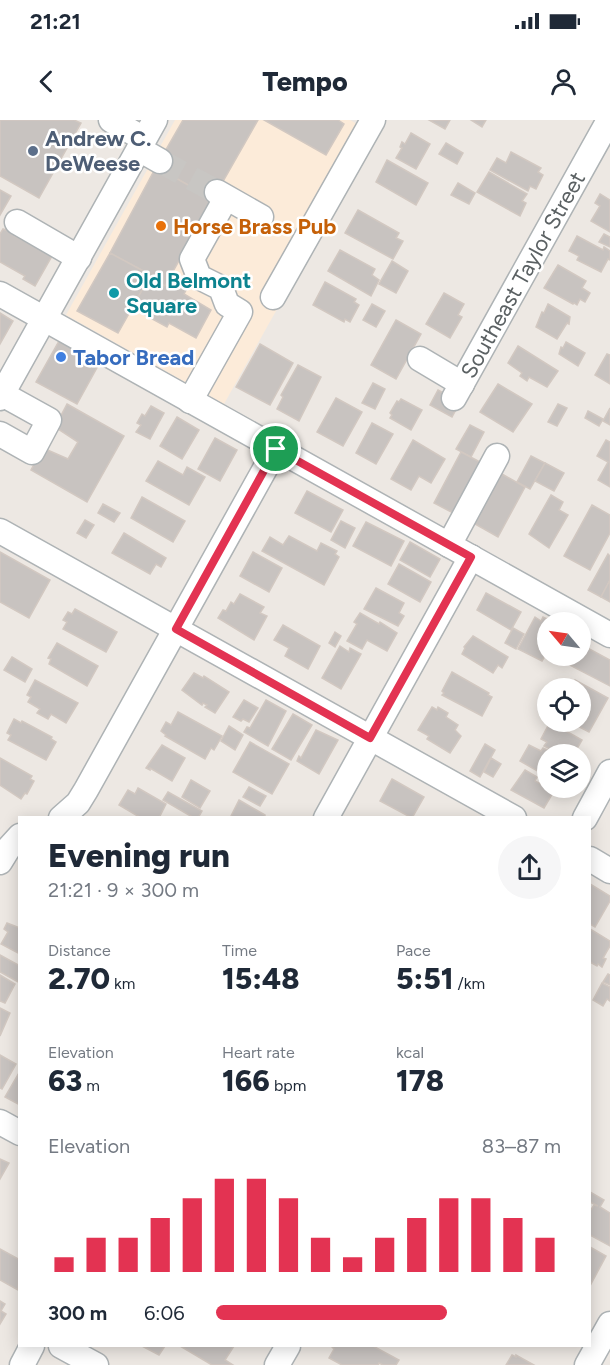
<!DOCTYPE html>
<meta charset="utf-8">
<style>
body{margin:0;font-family:Figtree,sans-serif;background:#f6f6f7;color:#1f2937;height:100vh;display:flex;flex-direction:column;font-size:22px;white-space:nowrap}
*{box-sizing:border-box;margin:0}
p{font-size:20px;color:#747a83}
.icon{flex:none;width:33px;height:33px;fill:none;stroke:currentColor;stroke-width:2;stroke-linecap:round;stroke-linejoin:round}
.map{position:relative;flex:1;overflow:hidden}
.sheet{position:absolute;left:18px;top:696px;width:573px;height:531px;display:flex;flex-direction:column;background:#fff;border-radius:0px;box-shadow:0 3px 15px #0003}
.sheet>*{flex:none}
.needle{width:39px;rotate:299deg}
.tools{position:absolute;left:537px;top:492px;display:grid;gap:12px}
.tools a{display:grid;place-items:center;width:54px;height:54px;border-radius:50%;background:#fff;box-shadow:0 3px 15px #0003;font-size:30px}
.pin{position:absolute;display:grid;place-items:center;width:51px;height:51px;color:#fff;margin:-26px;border:3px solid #fff;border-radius:50%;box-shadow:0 2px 6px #0007}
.round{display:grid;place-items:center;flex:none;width:63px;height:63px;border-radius:32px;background:#f6f6f7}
.overview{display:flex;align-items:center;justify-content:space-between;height:102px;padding:0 30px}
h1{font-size:33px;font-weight:800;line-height:45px}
.metrics{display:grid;grid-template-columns:repeat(3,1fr);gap:9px;height:102px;padding:6px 30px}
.metrics div{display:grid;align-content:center}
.metrics b{font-size:30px;font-weight:800}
.metrics small{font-size:16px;font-weight:400}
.metrics p{font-size:16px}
.chart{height:168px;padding:12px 30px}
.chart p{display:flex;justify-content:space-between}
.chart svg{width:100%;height:108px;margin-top:6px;stroke:#e33352;stroke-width:6}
ul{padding:0 30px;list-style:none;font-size:20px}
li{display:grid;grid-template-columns:96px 72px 1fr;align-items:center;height:45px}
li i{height:15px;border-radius:8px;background:#e33352}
.status{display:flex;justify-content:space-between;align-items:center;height:42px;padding:0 30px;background:#fff;direction:ltr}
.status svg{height:16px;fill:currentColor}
header{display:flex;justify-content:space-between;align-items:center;height:78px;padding:0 30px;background:#fff;font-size:27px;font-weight:800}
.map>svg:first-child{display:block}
.commercial{fill:#fcebd9}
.building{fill:#c8c3c0;stroke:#d2c8c1;stroke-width:1.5}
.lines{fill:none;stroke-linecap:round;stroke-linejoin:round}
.minor-tunnel{stroke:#c8c6c3;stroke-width:24;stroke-dasharray:24 12;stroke-linecap:butt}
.minor-casing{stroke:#aeb3b5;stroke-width:27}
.minor{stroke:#fff;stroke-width:24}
.route-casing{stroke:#fff;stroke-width:12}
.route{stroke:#e33352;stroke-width:8}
.service-dot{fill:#5c6f8a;stroke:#fff;stroke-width:2}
.food-dot{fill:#e8710a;stroke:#fff;stroke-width:2}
.culture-dot{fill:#0f9aa8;stroke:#fff;stroke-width:2}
.shop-dot{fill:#3f7fe0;stroke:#fff;stroke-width:2}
.labels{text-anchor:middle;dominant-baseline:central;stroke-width:5;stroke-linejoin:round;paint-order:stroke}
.service-label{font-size:22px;font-weight:bold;fill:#4e5e75;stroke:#fff;text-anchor:start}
.food-label{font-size:22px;font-weight:bold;fill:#c56008;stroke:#fff;text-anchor:start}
.street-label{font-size:22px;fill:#5b6163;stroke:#fff}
.culture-label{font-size:22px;font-weight:bold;fill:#0d838f;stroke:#fff;text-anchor:start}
.shop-label{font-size:22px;font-weight:bold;fill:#366cbe;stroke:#fff;text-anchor:start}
</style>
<div class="status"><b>21:21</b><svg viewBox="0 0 49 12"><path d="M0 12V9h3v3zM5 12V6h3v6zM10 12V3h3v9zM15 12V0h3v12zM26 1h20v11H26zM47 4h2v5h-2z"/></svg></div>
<header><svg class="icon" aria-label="back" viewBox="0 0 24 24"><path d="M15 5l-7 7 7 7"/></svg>Tempo<svg class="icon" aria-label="person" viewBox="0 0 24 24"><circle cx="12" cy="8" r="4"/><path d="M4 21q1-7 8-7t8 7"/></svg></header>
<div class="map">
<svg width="610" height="1245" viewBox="0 0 610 1245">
<rect width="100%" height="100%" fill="#ede8e3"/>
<path class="commercial" d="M175,0H350L375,14L224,284L66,195Z"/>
<g class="building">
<path d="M0,0H74L81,3L39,78L0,56Z"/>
<path d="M183,0H258L213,79L156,47Z"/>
<path d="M264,0H338L344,4L326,35Z"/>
<path d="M429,0H450L445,9Z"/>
<path d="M471,0H486L482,7Z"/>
<path d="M411,13L430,24L416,49L396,38L402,28L400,27L402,22L405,24Z"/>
<path d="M446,23L463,33L457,44L439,34Z"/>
<path d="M511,32L541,48L538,52L543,55L536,69L530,66L528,71L490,50L497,38L506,43Z"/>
<path d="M387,40L428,63L416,85L376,62Z"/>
<path d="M156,47L213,79L165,166L149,158V154L110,133Z"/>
<path d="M489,52L527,74L522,81L526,83L520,96L477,72Z"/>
<path d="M458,63L475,73L469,84L451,75Z"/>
<path d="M0,70L11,76L0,95Z"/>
<path d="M600,74L610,80V112L591,101L600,86L595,83Z"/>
<path d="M358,90L399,113L396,118L403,121L393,139L345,113Z"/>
<path d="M8,107L17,112L15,116L52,136L35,166L23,159L25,156L0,142V114L3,109L6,110Z"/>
<path d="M604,114L610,117V127L599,122Z"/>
<path d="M577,116L603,130L604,127L610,131V140L608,139L601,152L577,140L579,136L569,131Z"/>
<path d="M340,130L375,149L372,155L379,160L371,176L328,151Z"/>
<path d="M110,133L149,154V158L118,213L77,191Z"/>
<path d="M392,141L408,151L396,173L379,164Z"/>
<path d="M558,145L586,161L582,168L590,173L585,182L580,179L577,185L574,183L573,184L544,168Z"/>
<path d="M172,153L190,163L184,174L211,190L196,218L169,203L167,207L132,188L149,158L165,166Z"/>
<path d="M325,162L356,179L354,182L359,185L350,202L345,199L344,202L313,185Z"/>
<path d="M444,173L464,184L458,195L462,197L450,218L426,204Z"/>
<path d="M372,184L385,191L376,207L363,200Z"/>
<path d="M548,184L570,197L569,204L567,203L557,219L536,207L542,192L544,193Z"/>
<path d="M0,193L13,201L0,224Z"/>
<path d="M396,200L421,214L396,259L371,245Z"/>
<path d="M59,221L99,244L77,284L36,262Z"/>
<path d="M566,222L585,233L578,246L559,234L561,227L563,228Z"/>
<path d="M260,224L293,243L270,285L236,267Z"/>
<path d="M518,226L558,251L547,267L529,257L527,261L520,256L522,253L508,243Z"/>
<path d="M607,234L610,235V264L595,255Z"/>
<path d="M298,245L321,257L299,301L277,289L283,277L281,275Z"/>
<path d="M373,263L385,269L375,289L362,283Z"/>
<path d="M498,264L532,284L513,312L480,292Z"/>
<path d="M438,270L460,282L452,297L430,285Z"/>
<path d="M336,278L362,292L343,326L317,312Z"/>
<path d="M401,279L422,290L411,310L390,298L392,295L390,293L397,281L399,282Z"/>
<path d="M67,284L124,316L87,382L31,350L43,328L68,339L78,322L55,307Z"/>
<path d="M558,284L567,288L557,306L548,302Z"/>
<path d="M151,286L164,293L150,319L136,312L141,305L137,303L142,294L145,296Z"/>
<path d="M610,288V305L603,301Z"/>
<path d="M588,291L603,299L599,306L585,298Z"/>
<path d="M177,297L199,310L182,339L160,326Z"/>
<path d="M372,303L393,314L376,344L356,333Z"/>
<path d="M470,305L484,312L471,337L456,329Z"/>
<path d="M215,318L237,330L220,361L198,349Z"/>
<path d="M413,320L445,339L431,363L419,356L411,370L391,359Z"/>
<path d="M606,320L610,322V367L598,360L608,342L597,336Z"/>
<path d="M461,332L484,344L457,395L434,383Z"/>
<path d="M531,336L545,343L530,369L517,362Z"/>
<path d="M158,341L183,355L187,347L205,357L189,385L146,361Z"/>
<path d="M545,343L564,353L554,371L535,361Z"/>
<path d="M502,354L525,367L498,417L475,404Z"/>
<path d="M307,371L343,390L331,412L295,393Z"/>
<path d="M551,375L563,382L559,390L568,395L549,428L529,414Z"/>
<path d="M142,377L185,401L173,422L131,398Z"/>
<path d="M103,384L120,393L114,402L98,393Z"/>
<path d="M592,385L610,395V413L590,450L564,436Z"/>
<path d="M85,400L94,405L86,418L77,413Z"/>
<path d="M341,401L355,408L345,428L331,420Z"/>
<path d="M366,402L404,421L391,446L353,426Z"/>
<path d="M124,413L166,438L161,447L156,444L150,454L112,433Z"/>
<path d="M289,416L317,431L321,423L337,431L335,434L339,437L324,465L262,431L270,417L283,425Z"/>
<path d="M410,422L440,439L430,457L400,440Z"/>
<path d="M0,432L50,460L29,498L0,482Z"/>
<path d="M253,432L282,448L269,472L240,456Z"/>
<path d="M608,434L610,436V460L601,477L588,470Z"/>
<path d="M399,444L431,462L420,482L388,464Z"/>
<path d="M610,460V482L601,477Z"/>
<path d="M376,468L404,483L399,493L404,496L398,506L364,489Z"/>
<path d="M486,473L521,492L511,510L477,490Z"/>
<path d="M240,474L264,487L260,493L267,496L254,520L218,498L223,490L226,491L231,482L234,484Z"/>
<path d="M75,489L117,512L106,532L63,509L67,502L63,500L68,492L72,494Z"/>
<path d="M360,493L379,504L380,502L397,513L387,531L367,520L362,529L347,521L357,504L354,502Z"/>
<path d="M535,497L541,501L543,497L553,502H548V531L542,541L518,529Z"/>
<path d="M283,505L320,526L308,549L285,536L289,528L274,520Z"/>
<path d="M513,508L524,514L516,529L505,523Z"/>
<path d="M335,512L341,516L335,527L329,523Z"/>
<path d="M473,516L508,537L502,548L498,545L493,553L462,534L465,528L464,527Z"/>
<path d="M57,523L98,546L87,566L49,544L51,539L48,538Z"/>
<path d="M580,524L610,540V566L562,541L565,536H580Z"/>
<path d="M340,526L349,532L350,528L361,534L341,569L322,558Z"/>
<path d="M12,537L32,549L25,562L4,550Z"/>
<path d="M452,552L489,573L488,575L492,577L482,596L442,575L444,573L442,571Z"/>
<path d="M194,553L203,558L204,556L229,572L215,593L205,587L207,585L203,583L202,585L182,570Z"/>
<path d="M35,560L78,583L66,603L51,594L48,599L37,593L40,589L28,582L31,577L27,575Z"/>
<path d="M575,560L608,578L589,612L570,602H580V568H570Z"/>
<path d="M244,580L258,588L249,602L243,599L241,601L233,597Z"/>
<path d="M266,580L286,591L268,626L244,612L247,607L250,608Z"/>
<path d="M432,587L437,590L438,587L448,593L446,597L458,605L455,610L461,616L450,633L427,619L429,616L418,610Z"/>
<path d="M178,592L222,616L214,630L211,628L205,639L165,616L166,615L161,611L166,602L171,605Z"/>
<path d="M293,594L312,605L291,640L272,629Z"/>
<path d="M14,599L21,603L22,601L52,617L51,619L56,622L46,640L8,620L11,615L7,613Z"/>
<path d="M550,602L582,620L574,634H568L554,627L552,630L544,626L547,622L541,619Z"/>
<path d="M229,606L243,615L235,630L221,621Z"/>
<path d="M316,610L338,620L319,654L297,641L299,636L301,638Z"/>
<path d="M250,622L289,644L272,674L233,652Z"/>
<path d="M485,624L495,630L480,657L470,651Z"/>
<path d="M162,625L185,638L172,661L150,648V650L146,648Z"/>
<path d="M529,625L541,631L543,628L552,632L550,634H548V657L520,641Z"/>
<path d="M0,638L32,656L30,659L34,661L27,674L25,673L21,679L0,665Z"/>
<path d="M491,638L501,644L493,657L484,652Z"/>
<path d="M525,650L537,657L535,661L554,671L544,688L511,670Z"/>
<path d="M392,659L424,677L412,698L380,681Z"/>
<path d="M191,660L210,671L200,688L182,677Z"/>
<path d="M249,667L266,676L260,686L243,677Z"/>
<path d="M138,668L166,684L159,698H141L119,685L128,670L135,674Z"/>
<path d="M168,672L202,691L198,698H194L163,680Z"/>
<path d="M239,680L265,695V698H230Z"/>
<path d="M590,764L610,776V781L595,807L590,804Z"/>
<path d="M7,803L20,808V834L1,824L8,812L4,809Z"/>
<path d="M590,809L610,821V826L603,838L606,839L602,847L598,844L597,846L590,842Z"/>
<path d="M0,835L20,846V863L0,852Z"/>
<path d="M608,854L610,855V865L603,862Z"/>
<path d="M0,855L15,864L5,883L0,881Z"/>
<path d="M602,863L610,867V881L607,879L603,886L593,880Z"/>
<path d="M0,888L10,893L0,916Z"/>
<path d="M0,935L16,944L2,969L0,968Z"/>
<path d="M20,951V985L5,977Z"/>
<path d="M0,1039L9,1043L0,1059Z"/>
<path d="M590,1072L604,1080L600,1087L610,1093V1126L590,1115V1091L594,1085L598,1086L590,1082Z"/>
<path d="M590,1127L606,1136L591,1164L590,1163Z"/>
<path d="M0,1129L20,1140L18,1170L0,1160Z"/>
<path d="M0,1181L5,1184L1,1191L6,1194L0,1204Z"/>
<path d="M142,1226H165L159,1235Z"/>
<path d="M180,1226H234L225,1240L233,1245H212Z"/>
<path d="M333,1226H373L399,1240L396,1245H383L379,1243L378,1245H342L329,1238L334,1229L332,1227Z"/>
<path d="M512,1235L516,1237V1235L534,1245H506Z"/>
</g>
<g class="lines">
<path class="minor-tunnel" d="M160,41L217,72"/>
<defs>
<g id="minor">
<path d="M111,0L144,19"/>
<path d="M139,29L160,41"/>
<path d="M217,72L261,97"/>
<path d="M17,102L79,138"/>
<path d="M0,174L610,515"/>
<path d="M273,177L373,0"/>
<path d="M420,239L462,264"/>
<path d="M0,278L155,0"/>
<path d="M454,278L609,0"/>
<path d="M190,281L240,192L227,184L221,168L199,157L192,139L226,78"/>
<path d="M0,314L32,332L49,300L2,274"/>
<path d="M0,411L514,698"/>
<path d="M449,425L497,336"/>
<path d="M61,698L78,683L86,670L276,329"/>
<path d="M326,698L471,437"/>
<path d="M585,698L610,652"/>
<path d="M590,739L610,751"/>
<path d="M0,742L8,729L20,716"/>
<path d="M0,1002L20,1013"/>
<path d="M61,1226L96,1245"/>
<path d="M22,1245L32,1226"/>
<path d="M277,1245L288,1226"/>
<path d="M587,1245L610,1204"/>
</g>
</defs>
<use href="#minor" class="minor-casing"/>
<use href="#minor" class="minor"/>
</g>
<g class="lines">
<defs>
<path id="route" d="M276,329L471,437L370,618L176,509Z"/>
</defs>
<use href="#route" class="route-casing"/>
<use href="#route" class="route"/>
</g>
<circle class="service-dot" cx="33" cy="31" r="6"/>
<circle class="food-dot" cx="161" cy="106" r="6"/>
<circle class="culture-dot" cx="114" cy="173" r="6"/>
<circle class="shop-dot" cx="61" cy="237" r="6"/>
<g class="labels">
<g class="service-label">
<text x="45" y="18">Andrew C.<tspan x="45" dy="25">DeWeese</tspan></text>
</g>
<g class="food-label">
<text x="173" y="106">Horse Brass Pub</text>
</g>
<g class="street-label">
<text transform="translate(523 155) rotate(-61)">Southeast Taylor Street</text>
</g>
<g class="culture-label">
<text x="126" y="160">Old Belmont<tspan x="126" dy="25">Square</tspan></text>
</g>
<g class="shop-label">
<text x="73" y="237">Tabor Bread</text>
</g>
</g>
</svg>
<div class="tools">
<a><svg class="needle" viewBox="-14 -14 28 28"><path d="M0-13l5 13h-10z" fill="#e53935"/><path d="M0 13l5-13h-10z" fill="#747a83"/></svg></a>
<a><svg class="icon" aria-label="locate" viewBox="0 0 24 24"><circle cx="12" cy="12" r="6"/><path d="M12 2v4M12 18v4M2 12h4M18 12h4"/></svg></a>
<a><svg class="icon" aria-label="layers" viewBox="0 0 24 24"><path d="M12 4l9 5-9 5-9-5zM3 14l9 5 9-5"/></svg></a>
</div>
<div class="pin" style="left:276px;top:329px;background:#1e9e55"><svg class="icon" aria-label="arrive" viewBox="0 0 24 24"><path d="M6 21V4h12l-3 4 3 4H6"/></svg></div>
<section class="sheet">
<div class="overview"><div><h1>Evening run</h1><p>21:21 · 9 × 300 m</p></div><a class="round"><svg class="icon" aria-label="share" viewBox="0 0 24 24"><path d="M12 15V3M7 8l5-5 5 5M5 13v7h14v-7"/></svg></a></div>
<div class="metrics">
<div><p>Distance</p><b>2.70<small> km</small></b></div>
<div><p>Time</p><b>15:48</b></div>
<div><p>Pace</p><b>5:51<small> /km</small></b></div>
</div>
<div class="metrics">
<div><p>Elevation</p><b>63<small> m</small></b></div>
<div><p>Heart rate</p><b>166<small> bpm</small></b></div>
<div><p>kcal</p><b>178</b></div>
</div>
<div class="chart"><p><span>Elevation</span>83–87 m</p>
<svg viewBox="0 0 160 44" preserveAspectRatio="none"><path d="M5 44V38M15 44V30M25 44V30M35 44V22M45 44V14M55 44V6M65 44V6M75 44V14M85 44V30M95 44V38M105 44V30M115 44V22M125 44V14M135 44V14M145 44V22M155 44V30"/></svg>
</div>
<ul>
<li><b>300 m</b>6:06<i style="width:67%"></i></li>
</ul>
</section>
</div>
